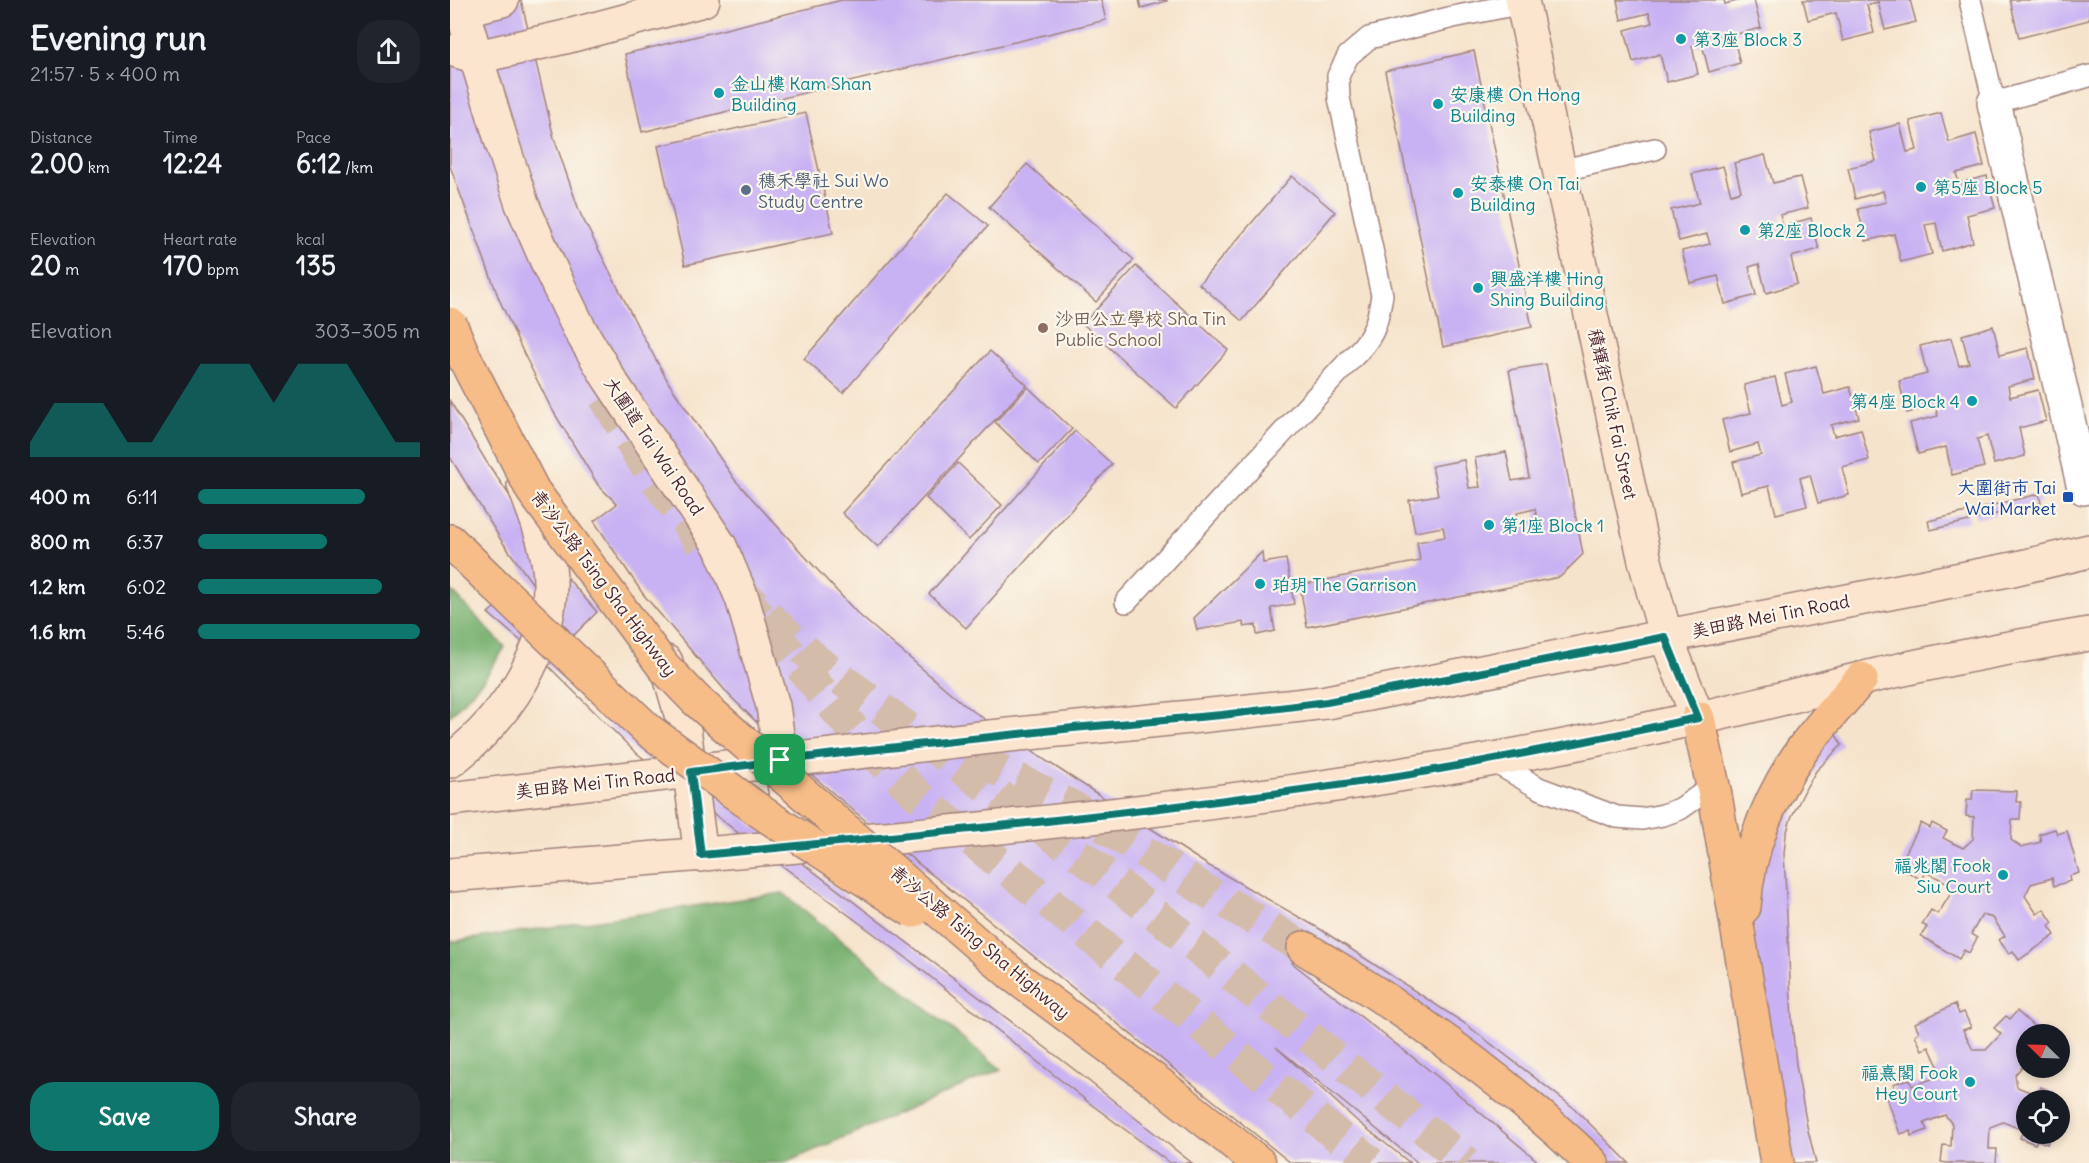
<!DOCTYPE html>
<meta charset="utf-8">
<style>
body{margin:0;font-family:Delius,"LXGW WenKai TC",sans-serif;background:#20242c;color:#f1f3f6;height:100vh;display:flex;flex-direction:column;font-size:22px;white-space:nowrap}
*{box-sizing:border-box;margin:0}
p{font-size:20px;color:#9ea1a6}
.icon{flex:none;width:33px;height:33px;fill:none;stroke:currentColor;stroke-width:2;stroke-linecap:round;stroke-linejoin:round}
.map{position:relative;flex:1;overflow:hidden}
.side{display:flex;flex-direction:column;background:#171b24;width:450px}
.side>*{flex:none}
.needle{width:39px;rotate:293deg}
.controls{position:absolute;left:1566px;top:1024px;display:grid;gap:12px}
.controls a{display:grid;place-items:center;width:54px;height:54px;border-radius:50%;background:#171b24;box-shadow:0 3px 9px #0003;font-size:30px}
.pin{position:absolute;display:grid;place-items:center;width:51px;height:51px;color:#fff;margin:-26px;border-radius:12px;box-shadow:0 3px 9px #0006}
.round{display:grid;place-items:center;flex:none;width:63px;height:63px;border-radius:24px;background:#20242c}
.headline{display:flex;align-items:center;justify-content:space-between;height:102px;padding:0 30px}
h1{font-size:33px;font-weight:800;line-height:45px}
.metrics{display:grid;grid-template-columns:repeat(3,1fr);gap:9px;height:102px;padding:6px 30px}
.metrics div{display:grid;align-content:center}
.metrics b{font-size:26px;font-weight:800}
.metrics small{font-size:16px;font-weight:400}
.metrics p{font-size:16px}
.chart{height:168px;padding:12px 30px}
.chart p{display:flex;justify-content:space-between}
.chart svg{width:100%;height:108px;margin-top:6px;fill:#0f766e;opacity:.7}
.button{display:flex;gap:12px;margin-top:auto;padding:12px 30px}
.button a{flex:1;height:69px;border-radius:24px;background:#0f766e;color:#fff;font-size:24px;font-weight:800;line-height:69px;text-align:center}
.button a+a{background:#20242c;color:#f1f3f6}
ul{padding:0 30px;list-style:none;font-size:20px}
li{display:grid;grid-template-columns:96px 72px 1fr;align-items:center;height:45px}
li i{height:15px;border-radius:8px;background:#0f766e}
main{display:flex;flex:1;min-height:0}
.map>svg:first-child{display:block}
.forest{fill:#78b16f;stroke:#61684d;stroke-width:1.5}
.building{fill:#c9b2f3;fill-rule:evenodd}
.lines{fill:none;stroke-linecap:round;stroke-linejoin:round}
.primary-tunnel{stroke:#d4bcab;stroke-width:33;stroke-dasharray:33 16;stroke-linecap:butt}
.highway-tunnel{stroke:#d4bcab;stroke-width:33;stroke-dasharray:33 16;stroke-linecap:butt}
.lane-casing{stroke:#a0817b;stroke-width:24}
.street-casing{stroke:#a0817b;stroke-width:36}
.secondary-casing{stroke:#a0817b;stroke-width:36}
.highway-casing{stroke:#a0817b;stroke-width:36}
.lane{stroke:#fff;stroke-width:21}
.street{stroke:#fff;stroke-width:33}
.secondary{stroke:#fce5cf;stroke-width:33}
.highway{stroke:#f7bd88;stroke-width:33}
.highway-bridge-casing{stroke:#a0817b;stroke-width:36;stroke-linecap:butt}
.highway-bridge{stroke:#f7bd88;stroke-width:33}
.route-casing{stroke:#fff;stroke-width:12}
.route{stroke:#0f766e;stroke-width:8}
.culture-dot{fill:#0f9aa8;stroke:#fbf7ec;stroke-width:2}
.service-dot{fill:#5c6f8a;stroke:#fbf7ec;stroke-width:2}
.education-dot{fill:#8d6e63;stroke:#fbf7ec;stroke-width:2}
.transit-dot{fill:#1a4fb4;stroke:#fbf7ec;stroke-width:2}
.labels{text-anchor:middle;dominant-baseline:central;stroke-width:4.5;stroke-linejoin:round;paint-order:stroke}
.culture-label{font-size:18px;fill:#0d838f;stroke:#fbf7ec;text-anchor:start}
.service-label{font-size:18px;fill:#4e5e75;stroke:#fbf7ec;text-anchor:start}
.education-label{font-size:18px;fill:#785e54;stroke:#fbf7ec;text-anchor:start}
.street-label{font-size:18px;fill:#4a1f2b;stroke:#fbf7ec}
.transit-label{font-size:18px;fill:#164399;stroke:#fbf7ec;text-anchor:end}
</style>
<main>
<section class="side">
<div class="headline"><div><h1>Evening run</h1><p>21:57 · 5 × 400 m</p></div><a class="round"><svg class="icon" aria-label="share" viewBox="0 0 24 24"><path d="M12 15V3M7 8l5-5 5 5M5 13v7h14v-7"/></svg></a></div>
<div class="metrics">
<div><p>Distance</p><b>2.00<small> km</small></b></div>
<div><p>Time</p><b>12:24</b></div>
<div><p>Pace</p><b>6:12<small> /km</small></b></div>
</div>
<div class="metrics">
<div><p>Elevation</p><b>20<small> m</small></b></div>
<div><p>Heart rate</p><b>170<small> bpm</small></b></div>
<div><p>kcal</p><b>135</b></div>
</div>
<div class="chart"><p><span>Elevation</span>303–305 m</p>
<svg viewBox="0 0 160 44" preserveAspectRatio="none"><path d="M0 44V38L10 22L20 22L30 22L40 38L50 38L60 22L70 6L80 6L90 6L100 22L110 6L120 6L130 6L140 22L150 38L160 38V44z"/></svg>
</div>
<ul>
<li><b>400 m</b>6:11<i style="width:75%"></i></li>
<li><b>800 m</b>6:37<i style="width:58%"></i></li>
<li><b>1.2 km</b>6:02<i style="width:83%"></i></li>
<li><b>1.6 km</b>5:46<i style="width:100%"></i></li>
</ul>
<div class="button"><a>Save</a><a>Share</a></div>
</section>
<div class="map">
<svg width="1639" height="1163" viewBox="0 0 1639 1163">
<rect width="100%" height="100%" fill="#fbf7ec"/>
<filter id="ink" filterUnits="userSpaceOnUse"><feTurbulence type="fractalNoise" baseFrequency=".0167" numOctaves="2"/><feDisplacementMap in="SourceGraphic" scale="12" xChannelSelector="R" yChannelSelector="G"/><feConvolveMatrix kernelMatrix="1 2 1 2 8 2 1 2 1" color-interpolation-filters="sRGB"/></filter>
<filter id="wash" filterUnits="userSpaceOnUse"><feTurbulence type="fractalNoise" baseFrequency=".008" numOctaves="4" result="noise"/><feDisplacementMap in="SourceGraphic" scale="24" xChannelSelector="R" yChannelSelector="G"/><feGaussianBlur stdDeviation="1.35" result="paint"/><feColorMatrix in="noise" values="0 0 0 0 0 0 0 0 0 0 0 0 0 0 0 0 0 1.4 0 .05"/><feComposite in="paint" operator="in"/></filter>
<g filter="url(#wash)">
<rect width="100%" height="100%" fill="#f6e3cb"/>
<g class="forest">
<path d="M0,589L55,647L35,678L0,716Z"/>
<path d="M333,893L551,1069L335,1163H0V942Z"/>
</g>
<g id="blocks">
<g class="building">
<path d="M0,0H71L104,138L130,213L189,329L220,385L285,480L408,614L517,707L598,762L756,864L870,929L1014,1023L1124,1108L1179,1163H1159L1113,1119L861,941L842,963L988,1077L1090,1163H968L826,1047L906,1120L960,1163H841L424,828L350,765L278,694L193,594L144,521L167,504L148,485L100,406L74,354L49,299L0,166Z"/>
<path d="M392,0H651L656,20L192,132L175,54Z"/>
<path d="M689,0H717V1L691,8Z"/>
<path d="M1167,0H1274L1275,4L1291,0H1304L1311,28L1283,35L1290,63L1259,72L1252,44L1242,46L1248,74L1217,82L1210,54L1183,62L1175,30L1202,23L1199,13L1171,20Z"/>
<path d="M1353,0H1460L1466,22L1435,30L1428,2L1417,5L1424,33L1393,41L1386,13L1358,20Z"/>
<path d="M1560,0H1639V20L1569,38Z"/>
<path d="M1024,51L1082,327L993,347L935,71Z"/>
<path d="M356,113L383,233L235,265L208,146Z"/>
<path d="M1491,113L1499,142L1526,134L1534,166L1506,173L1509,183L1537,176L1545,208L1517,215L1523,242L1492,251L1486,223L1475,225L1482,254L1451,262L1444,234L1416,241L1408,209L1436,202L1433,191L1405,199L1398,168L1426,161L1419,132L1450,124L1457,152L1467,150L1460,121Z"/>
<path d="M1315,155L1323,183L1350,177L1358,208L1330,215L1333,226L1361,218L1369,249L1341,257L1347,284L1316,293L1309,264L1299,267L1306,295L1275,304L1268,276L1240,283L1232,251L1260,244L1257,234L1229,241L1221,210L1250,203L1242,174L1273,166L1281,194L1291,191L1284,163Z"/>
<path d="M577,164L684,260L646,302L539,207Z"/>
<path d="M842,176L885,212L792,321L749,284Z"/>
<path d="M498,193L538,226L393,393L354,359Z"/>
<path d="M686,266L778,350L726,408L633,324Z"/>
<path d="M1543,326L1550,355L1578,348L1585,379L1558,386L1560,397L1588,390L1596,421L1569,428L1575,456L1544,464L1537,436L1527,439L1534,467L1502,475L1496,447L1468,454L1460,423L1488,416L1485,405L1457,413L1449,381L1477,374L1470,346L1501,338L1509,366L1519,363L1512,335Z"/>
<path d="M540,351L577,385L428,547L392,513Z"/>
<path d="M1096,364L1133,554L1110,577L857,627L850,585L970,561L967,542L995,537L993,527L965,532L959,500L988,495L982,466L1014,460L1019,488L1030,487L1025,458L1056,452L1062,481L1079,478L1059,370ZM1085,509L1087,520L1069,523L1067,513Z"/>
<path d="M1366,366L1374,394L1400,387L1409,418L1381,425L1384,436L1411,429L1419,460L1392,467L1399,495L1368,503L1360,475L1350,478L1357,506L1326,514L1319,486L1291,493L1283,462L1311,455L1308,444L1280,452L1272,420L1301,413L1294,385L1325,377L1332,405L1342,402L1335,374Z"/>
<path d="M578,387L622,429L589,464L545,422Z"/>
<path d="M0,401L36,461L77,521L113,573L147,612L123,636L90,594L51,540L0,457Z"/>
<path d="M625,431L662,464L516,628L479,594Z"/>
<path d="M508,463L552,505L519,540L476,498Z"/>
<path d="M1589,494L1591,503L1526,519L1523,510Z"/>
<path d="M1517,512L1519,521L1480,530L1478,521Z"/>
<path d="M812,552L813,563L836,559L844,604L821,608L825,631L807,635L806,625L794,627L793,622L747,630L744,618Z"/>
<path d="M50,603L305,827L621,1067L742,1163H720L642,1105L458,959L296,839L184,751L85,653L38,613Z"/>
<path d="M1375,717L1392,745L1366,771L1357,786L1341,818L1336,835L1334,853L1342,1022L1346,1065L1357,1126L1366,1163H1330L1305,979L1301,876Z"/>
<path d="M1523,790L1567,791L1566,802H1571L1570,819H1562L1561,840L1571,847L1591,842L1589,834L1605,829L1607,834L1617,831L1629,873L1619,876L1620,881L1604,886L1602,878L1581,884L1575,896L1587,914L1594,909L1603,923L1599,926L1605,935L1569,960L1563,951L1559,954L1549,940L1555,936L1543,918L1532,915L1521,934L1527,938L1519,953L1514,950L1509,959L1471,936L1477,927L1472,924L1481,910L1488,914L1500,895L1496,882L1476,872L1472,880L1458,872L1460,867L1451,862L1471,823L1480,828L1482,823L1497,831L1493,838L1513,848L1523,839L1524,817L1516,816L1517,800H1522Z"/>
<path d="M1505,1004L1509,1014L1514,1012L1521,1027L1513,1030L1523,1050H1536L1551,1034L1544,1028L1556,1016L1560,1019L1567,1011L1593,1035H1576V1062L1565,1075L1567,1087L1588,1095L1591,1087L1606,1094L1604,1099L1609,1101H1576V1134H1601L1597,1144L1587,1140L1585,1144L1570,1138L1573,1130L1553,1122L1540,1127L1539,1149H1547L1546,1163H1497L1491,1162L1493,1145L1501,1146L1502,1124L1495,1115L1474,1123L1477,1130L1461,1136L1460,1131L1450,1134L1435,1093L1445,1090L1443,1084L1459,1079L1462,1086L1482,1079L1488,1066L1479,1047L1472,1050L1465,1035L1469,1032L1465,1023Z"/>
</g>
</g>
</g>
<g filter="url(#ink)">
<use href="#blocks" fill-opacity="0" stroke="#a0817b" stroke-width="1.5"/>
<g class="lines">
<path class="primary-tunnel" d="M289,591L382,705L425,754L478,805L921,1163"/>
<g class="highway-tunnel">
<path d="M155,397L190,457L252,544"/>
<path d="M282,582L289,591L368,662L651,871L1017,1163"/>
<path d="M523,757L623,807L753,889L854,948"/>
</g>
<defs>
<g id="lane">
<path d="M1520,0L1544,103L1639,76"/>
<path d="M1109,171L1205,149"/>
<path d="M676,602L899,361C923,338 927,328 932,295L889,98L888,76L898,56L919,38L1003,17L1073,3"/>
<path d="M1041,760L1089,788L1167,817L1192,819L1213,815L1230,809L1263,786"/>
</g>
<path id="street" d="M1544,103L1634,488"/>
<g id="secondary">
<path d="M9,0L53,146L72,204L99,266L129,328L158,377L270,546L292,598L323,706L343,846"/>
<path d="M1072,0L1195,561L1216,637L1248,718"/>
<path d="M11,10L52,0"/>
<path d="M7,51L27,57L115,37L253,0"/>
<path d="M216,662L233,721L251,855"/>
<path d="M0,761C54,720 101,652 100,582C100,549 85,516 74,485"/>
<path d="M0,799C180,778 360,756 540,737C652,725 765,716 877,702L1563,569L1639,551"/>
<path d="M0,875C320,848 645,826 961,773C1057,758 1153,739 1248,718C1302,707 1356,692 1410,679C1486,661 1562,647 1639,634"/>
</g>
<g id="highway">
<path d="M0,541L41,581"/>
<path d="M1248,718L1265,795L1327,1163"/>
<path d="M1294,907C1298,848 1319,798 1352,750C1370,725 1392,702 1411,679"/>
<path d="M854,948C957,1010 1056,1080 1142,1163"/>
<path d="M563,975L712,1086L809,1163"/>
</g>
</defs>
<use href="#lane" class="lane-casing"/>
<use href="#street" class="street-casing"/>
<use href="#secondary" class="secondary-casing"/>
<use href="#highway" class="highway-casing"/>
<use href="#lane" class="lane"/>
<use href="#street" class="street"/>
<use href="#secondary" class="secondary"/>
<use href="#highway" class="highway"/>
<defs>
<g id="highway-bridge">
<path d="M0,324L14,357L83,491L214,667L245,699L288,737L563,975"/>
<path d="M41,581L198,730L314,814L463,911"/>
</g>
</defs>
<use href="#highway-bridge" class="highway-bridge-casing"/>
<use href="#highway-bridge" class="highway-bridge"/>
</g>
</g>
<g class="lines" filter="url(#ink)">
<defs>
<path id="route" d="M1215,637L1248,718C1150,738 1053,759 955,775C721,811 486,833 251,855L241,772L401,752L623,728L772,715L877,702Z"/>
</defs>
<use href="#route" class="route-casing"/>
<use href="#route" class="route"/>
</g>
<g class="culture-dot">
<circle cx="1231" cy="39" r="6"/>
<circle cx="269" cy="93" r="6"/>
<circle cx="988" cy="104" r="6"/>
<circle cx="1471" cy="187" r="6"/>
<circle cx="1008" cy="193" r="6"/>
<circle cx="1295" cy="230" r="6"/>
<circle cx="1028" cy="288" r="6"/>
<circle cx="1522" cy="401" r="6"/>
<circle cx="1039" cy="525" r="6"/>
<circle cx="810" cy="584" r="6"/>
<circle cx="1553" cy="875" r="6"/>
<circle cx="1520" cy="1082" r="6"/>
</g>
<circle class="service-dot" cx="296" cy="190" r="6"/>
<circle class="education-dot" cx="593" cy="328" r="6"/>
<rect class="transit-dot" x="1612" y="491" width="12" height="12" rx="3"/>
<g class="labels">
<g class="culture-label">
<text x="1243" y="39">第3座 Block 3</text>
<text x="281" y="83">金山樓 Kam Shan<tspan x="281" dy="21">Building</tspan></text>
<text x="1000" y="94">安康樓 On Hong<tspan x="1000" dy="21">Building</tspan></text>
<text x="1020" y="183">安泰樓 On Tai<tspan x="1020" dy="21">Building</tspan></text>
<text x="1483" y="187">第5座 Block 5</text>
<text x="1307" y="230">第2座 Block 2</text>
<text x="1040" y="278">興盛洋樓 Hing<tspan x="1040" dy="21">Shing Building</tspan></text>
<text x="1510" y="401" text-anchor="end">第4座 Block 4</text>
<text x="1051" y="525">第1座 Block 1</text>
<text x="822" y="584">珀玥 The Garrison</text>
<text x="1541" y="865" text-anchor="end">福兆閣 Fook<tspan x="1541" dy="21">Siu Court</tspan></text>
<text x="1508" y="1072" text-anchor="end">福熹閣 Fook<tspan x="1508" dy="21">Hey Court</tspan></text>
</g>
<g class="service-label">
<text x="308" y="180">穗禾學社 Sui Wo<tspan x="308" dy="21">Study Centre</tspan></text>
</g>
<g class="education-label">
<text x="605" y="318">沙田公立學校 Sha Tin<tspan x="605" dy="21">Public School</tspan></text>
</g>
<g class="street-label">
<text transform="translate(1163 414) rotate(78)">積輝街 Chik Fai Street</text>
<text transform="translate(204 446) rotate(56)">大圍道 Tai Wai Road</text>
<text transform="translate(154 583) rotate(53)">青沙公路 Tsing Sha Highway</text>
<text transform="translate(1320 616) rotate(-11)">美田路 Mei Tin Road</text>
<text transform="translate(145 783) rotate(-6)">美田路 Mei Tin Road</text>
<text transform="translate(530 942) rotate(40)">青沙公路 Tsing Sha Highway</text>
</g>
<g class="transit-label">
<text x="1606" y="487">大圍街市 Tai<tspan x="1606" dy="21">Wai Market</tspan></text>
</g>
</g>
</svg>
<div class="controls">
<a><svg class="needle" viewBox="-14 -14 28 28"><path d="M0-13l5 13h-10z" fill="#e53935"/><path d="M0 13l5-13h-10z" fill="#9ea1a6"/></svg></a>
<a><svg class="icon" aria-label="locate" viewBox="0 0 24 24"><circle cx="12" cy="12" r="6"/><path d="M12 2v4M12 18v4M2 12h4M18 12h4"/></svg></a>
</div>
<div class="pin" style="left:330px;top:760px;background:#1e9e55"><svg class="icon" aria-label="arrive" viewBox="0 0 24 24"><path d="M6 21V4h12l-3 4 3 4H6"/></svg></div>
</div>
</main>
